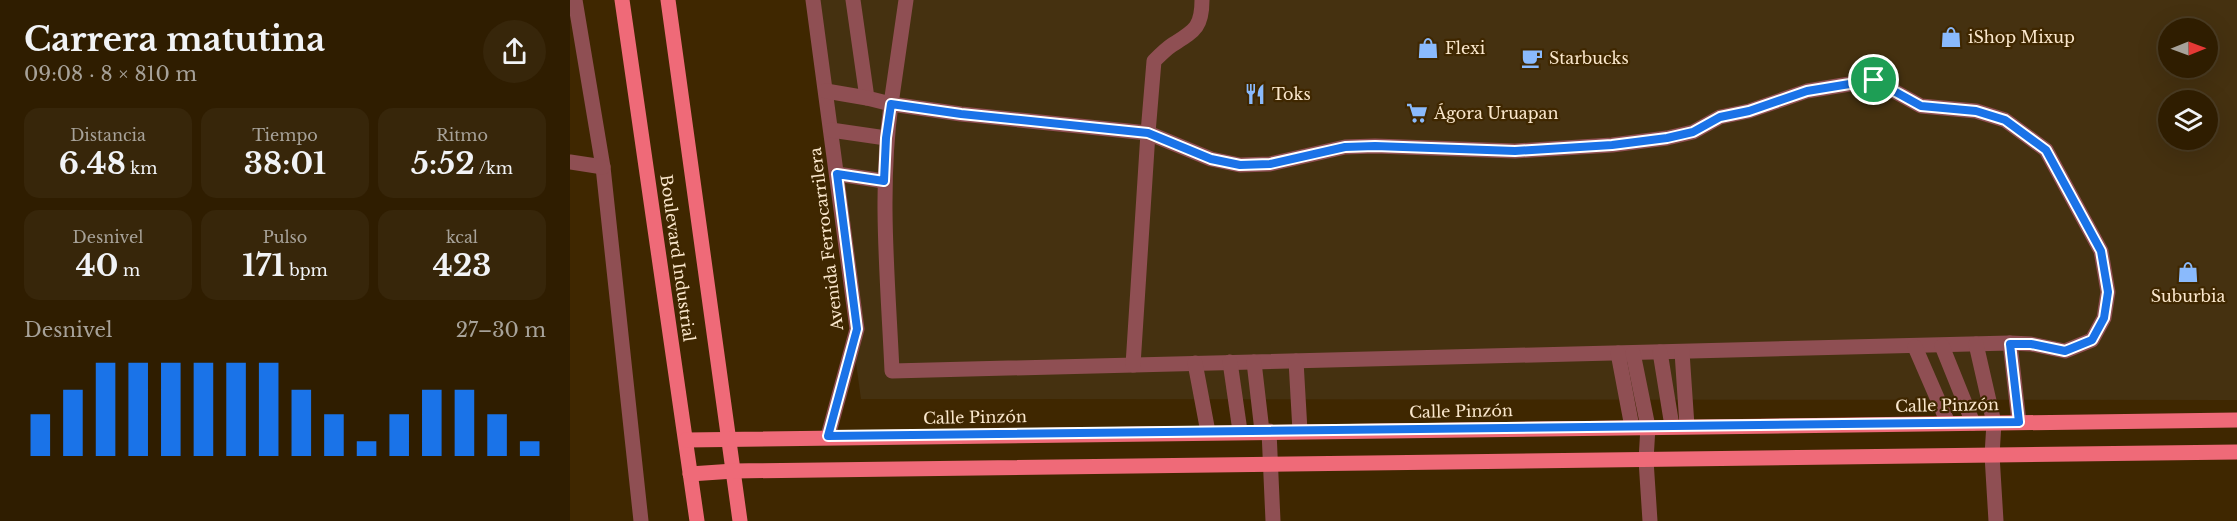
<!DOCTYPE html>
<html lang="es">
<meta charset="utf-8">
<style>
body{margin:0;font-family:"Libre Baskerville",serif;background:#37260a;color:#f1f3f6;height:100vh;display:flex;flex-direction:column;font-size:22px;white-space:nowrap}
*{box-sizing:border-box;margin:0}
p{font-size:20px;color:#a7a299}
.icon{flex:none;width:33px;height:33px;fill:none;stroke:currentColor;stroke-width:2;stroke-linecap:round;stroke-linejoin:round}
.map{position:relative;flex:1;overflow:hidden}
.drawer{display:flex;flex-direction:column;background:#2f1d00;width:570px}
.drawer>*{flex:none}
.needle{width:39px;rotate:89deg}
.buttons{position:absolute;left:1588px;top:18px;display:grid;gap:12px}
.buttons a{display:grid;place-items:center;width:60px;height:60px;border-radius:50%;background:#2f1d00;box-shadow:0 6px 24px #0002,0 0 0 2px #4a3b22;font-size:30px}
.pin{position:absolute;display:grid;place-items:center;width:51px;height:51px;color:#fff;margin:-26px;border:3px solid #fff;border-radius:50%;box-shadow:0 2px 6px #0007}
.round{display:grid;place-items:center;flex:none;width:63px;height:63px;border-radius:32px;background:#37260a}
.overview{display:flex;align-items:center;justify-content:space-between;height:102px;padding:0 24px}
h1{font-size:33px;font-weight:700;line-height:45px}
.stats{display:grid;grid-template-columns:repeat(3,1fr);gap:9px;height:102px;padding:6px 24px}
.stats div{display:grid;align-content:center;border-radius:15px;background:#37260a;text-align:center}
.stats b{font-size:30px;font-weight:700}
.stats small{font-size:16px;font-weight:400}
.stats p{font-size:16px}
.chart{height:168px;padding:12px 24px}
.chart p{display:flex;justify-content:space-between}
.chart svg{width:100%;height:108px;margin-top:6px;stroke:#1a73e8;stroke-width:6}
main{display:flex;flex:1;min-height:0}
.map>svg:first-child{display:block}
.built{fill:#453110;fill-rule:evenodd}
.lines{fill:none;stroke-linecap:round;stroke-linejoin:round}
.minor{stroke:#8f4f53;stroke-width:15}
.major{stroke:#ef6a78;stroke-width:15}
.route-casing{stroke:#fff;stroke-width:12}
.route{stroke:#1a73e8;stroke-width:8}
.labels{text-anchor:middle;dominant-baseline:central;stroke-width:4.5;stroke-linejoin:round;paint-order:stroke}
.poi-label{font-size:16px;fill:#fae7cc;stroke:#3f2700;text-anchor:start}
.street-label{font-size:16px;fill:#fae7cc;stroke:#3f2700}
</style>
<main>
<section class="drawer">
<div class="overview"><div><h1>Carrera matutina</h1><p>09:08 · 8 × 810 m</p></div><a class="round"><svg class="icon" aria-label="share" viewBox="0 0 24 24"><path d="M12 15V3M7 8l5-5 5 5M5 13v7h14v-7"/></svg></a></div>
<div class="stats">
<div><p>Distancia</p><b>6.48<small> km</small></b></div>
<div><p>Tiempo</p><b>38:01</b></div>
<div><p>Ritmo</p><b>5:52<small> /km</small></b></div>
</div>
<div class="stats">
<div><p>Desnivel</p><b>40<small> m</small></b></div>
<div><p>Pulso</p><b>171<small> bpm</small></b></div>
<div><p>kcal</p><b>423</b></div>
</div>
<div class="chart"><p><span>Desnivel</span>27–30 m</p>
<svg viewBox="0 0 160 44" preserveAspectRatio="none"><path d="M5 44V27M15 44V17M25 44V6M35 44V6M45 44V6M55 44V6M65 44V6M75 44V6M85 44V17M95 44V27M105 44V38M115 44V27M125 44V17M135 44V17M145 44V27M155 44V38"/></svg>
</div>
</section>
<div class="map">
<svg width="1667" height="521" viewBox="0 0 1667 521">
<rect width="100%" height="100%" fill="#3f2700"/>
<path class="built" d="M236,0H1667V400L291,399ZM1599,28H1638V68H1599ZM1599,100H1638V140H1599Z"/>
<g class="lines">
<g class="minor">
<path d="M5,0L33,167L71,521"/>
<path d="M243,0L287,329L258,436"/>
<path d="M283,0L297,98L321,104L336,0"/>
<path d="M1304,80L1351,106L1406,111L1435,120L1476,150L1531,251L1538,292L1534,318L1522,340L1495,351L1461,344L1440,343L322,371C318,282 309,192 321,104L391,114L578,133L641,159L670,165L700,164L775,147L805,146L945,151L1042,145L1097,138L1123,132L1150,117L1179,111L1237,91Z"/>
<path d="M256,91L297,98"/>
<path d="M261,130L316,138"/>
<path d="M0,162L33,167"/>
<path d="M267,174L314,181"/>
<path d="M1440,343L1449,422"/>
<path d="M1406,344L1424,423L1422,455L1426,521"/>
<path d="M1372,346L1403,423"/>
<path d="M1345,347L1378,423"/>
<path d="M1090,352L1102,426"/>
<path d="M1112,352L1117,426"/>
<path d="M1048,353L1062,427"/>
<path d="M1063,353L1078,427L1076,460L1080,521"/>
<path d="M726,361L730,431"/>
<path d="M660,362L670,431"/>
<path d="M684,362L692,431"/>
<path d="M625,363L638,432"/>
<path d="M563,365L578,133L584,61C590,55 596,49 602,45C624,31 632,28 632,0"/>
<path d="M699,431L703,521"/>
</g>
<g class="major">
<path d="M52,0L127,521"/>
<path d="M98,0L170,521"/>
<path d="M116,440L1667,420"/>
<path d="M120,474L164,471L1667,452"/>
</g>
</g>
<g class="lines">
<defs>
<path id="route" d="M1304,80L1351,106L1406,111L1435,120L1476,150L1531,251L1538,292L1534,318L1522,340L1495,351L1461,344H1440L1449,422L258,436L287,329L267,174L314,181L316,138L321,104L391,114L578,133L641,159L670,165L700,164L775,147L805,146L945,151L1042,145L1097,138L1123,132L1150,117L1179,111L1237,91Z"/>
</defs>
<use href="#route" class="route-casing"/>
<use href="#route" class="route"/>
</g>
<defs>
<symbol id="shop-bare" viewBox="-9 -9 18 18"><path d="M-5-2.5h2.3a2.7 3.5 0 0 1 5.4 0H5L5.5 6h-11ZM-1.5-2.5h3a1.5 2.3 0 0 0-3 0Z" fill="#8abafc" stroke="#3f2700" stroke-width="2.5" paint-order="stroke"/></symbol>
<symbol id="cafe-bare" viewBox="-9 -9 18 18"><path d="M-5.5-4.5H6V0H3Q3 3.5 0 3.5H-2.5Q-5.5 3.5-5.5 0ZM3-3.2v2h1.7v-2ZM-6 4.5H4V6H-6Z" fill="#8abafc" stroke="#3f2700" stroke-width="2.5" paint-order="stroke"/></symbol>
<symbol id="restaurant-bare" viewBox="-9 -9 18 18"><path d="M-5-6h1v4h1v-4h1v4h1v-4h1v5L-1.5 .5V6h-2V.5L-5-1ZM5-6V6H3V1.5H1.5Q1.5-4 5-6Z" fill="#8abafc" stroke="#3f2700" stroke-width="2.5" paint-order="stroke"/></symbol>
<symbol id="supermarket-bare" viewBox="-9 -9 18 18"><path d="M-6-5.5h2.5l.6 2H6L4.5 2H-2.5L-4.4-4H-6ZM-1.5 3.2a1.3 1.3 0 1 0 .1 0ZM3 3.2a1.3 1.3 0 1 0 .1 0Z" fill="#8abafc" stroke="#3f2700" stroke-width="2.5" paint-order="stroke"/></symbol>
</defs>
<g fill-rule="evenodd">
<use href="#shop-bare" x="1366" y="22" width="30" height="30"/>
<use href="#shop-bare" x="843" y="33" width="30" height="30"/>
<use href="#cafe-bare" x="947" y="43" width="30" height="30"/>
<use href="#restaurant-bare" x="670" y="79" width="30" height="30"/>
<use href="#supermarket-bare" x="832" y="98" width="30" height="30"/>
<use href="#shop-bare" x="1603" y="257" width="30" height="30"/>
</g>
<g class="labels">
<g class="poi-label">
<text x="1398" y="37">iShop Mixup</text>
<text x="875" y="48">Flexi</text>
<text x="979" y="58">Starbucks</text>
<text x="702" y="94">Toks</text>
<text x="864" y="113">Ágora Uruapan</text>
<text x="1618" y="296" text-anchor="middle">Suburbia</text>
</g>
<g class="street-label">
<text transform="translate(256 239) rotate(-97)">Avenida Ferrocarrilera</text>
<text transform="translate(108 258) rotate(82)">Boulevard Industrial</text>
<text transform="translate(1377 405) rotate(-1)">Calle Pinzón</text>
<text transform="translate(891 411) rotate(-1)">Calle Pinzón</text>
<text transform="translate(405 417) rotate(-1)">Calle Pinzón</text>
</g>
</g>
</svg>
<div class="buttons">
<a><svg class="needle" viewBox="-14 -14 28 28"><path d="M0-13l5 13h-10z" fill="#e53935"/><path d="M0 13l5-13h-10z" fill="#a7a299"/></svg></a>
<a><svg class="icon" aria-label="layers" viewBox="0 0 24 24"><path d="M12 4l9 5-9 5-9-5zM3 14l9 5 9-5"/></svg></a>
</div>
<div class="pin" style="left:1304px;top:80px;background:#1e9e55"><svg class="icon" aria-label="arrive" viewBox="0 0 24 24"><path d="M6 21V4h12l-3 4 3 4H6"/></svg></div>
</div>
</main>
